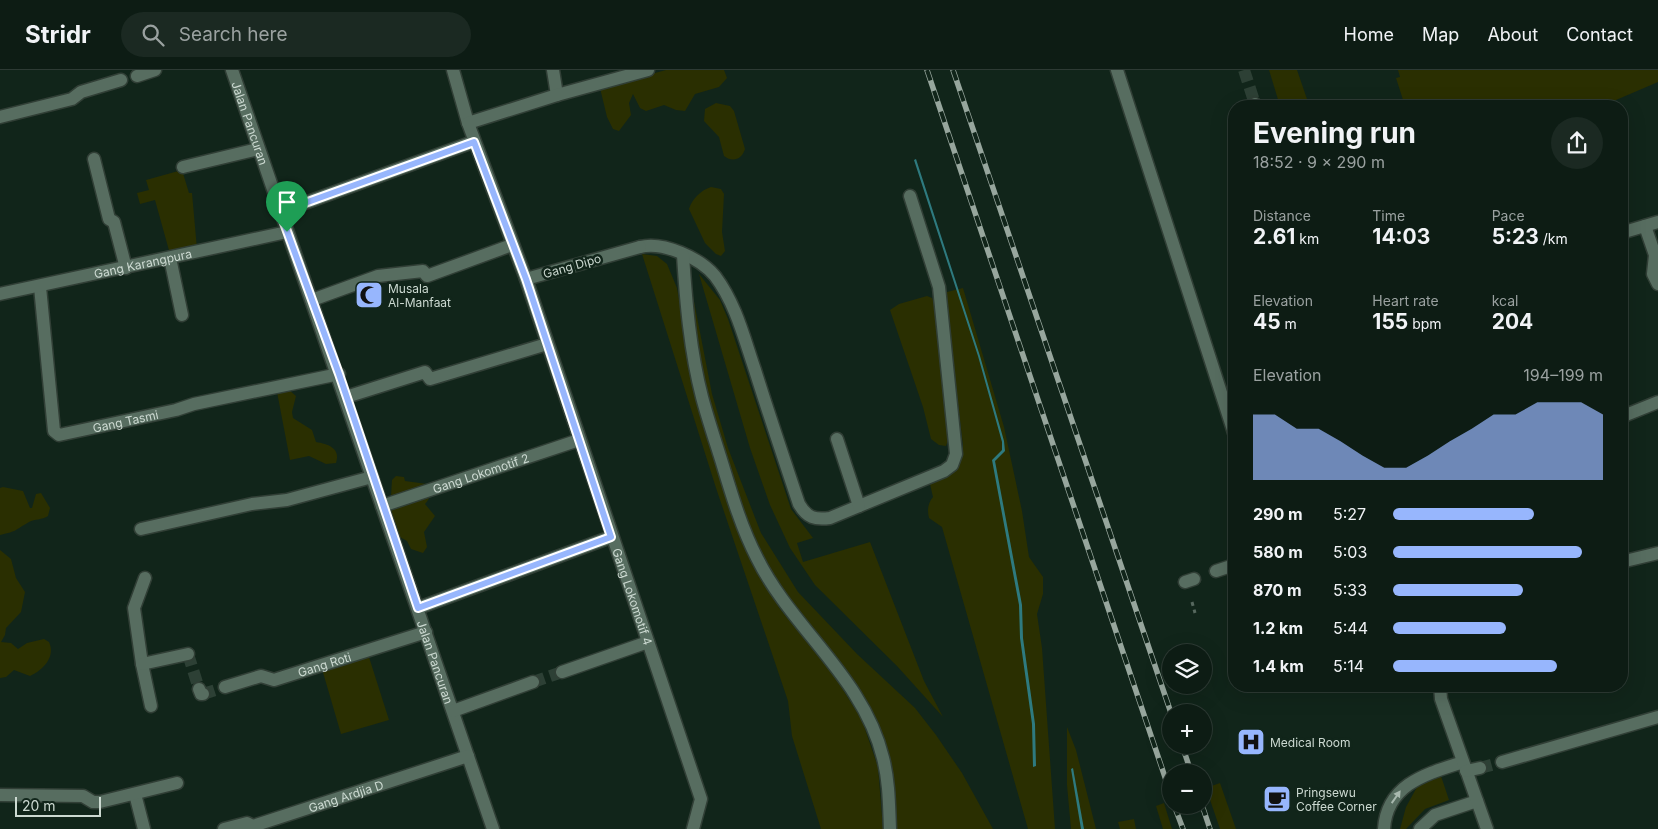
<!DOCTYPE html>
<meta charset="utf-8">
<style>
body{margin:0;font-family:Inter,sans-serif;background:#1b2922;color:#f1f3f6;height:100vh;display:flex;flex-direction:column;font-size:19px;white-space:nowrap}
*{box-sizing:border-box;margin:0}
p{font-size:16px;color:#9aa1a0}
.icon{flex:none;width:28px;height:28px;fill:none;stroke:currentColor;stroke-width:2;stroke-linecap:round;stroke-linejoin:round}
.map{position:relative;flex:1;overflow:hidden}
.details{position:absolute;left:1228px;top:30px;width:400px;height:592px;display:flex;flex-direction:column;background:#0d1c14;border-radius:20px;box-shadow:0 5px 20px #0002,0 0 0 1px #2d3a34}
.details>*{flex:none}
.controls{position:absolute;left:1162px;top:574px;display:grid;gap:10px}
.controls a{display:grid;place-items:center;width:50px;height:50px;border-radius:50%;background:#0d1c14;box-shadow:0 5px 20px #0002,0 0 0 1px #2d3a34;font-size:25px}
.scale{position:absolute;left:15px;bottom:12px;width:86px;box-sizing:border-box;padding-left:5px;border:2px solid #ccd9d1;border-top:0;font-size:14px;line-height:18px;white-space:nowrap;color:#ccd9d1;-webkit-text-stroke:4px #11251a;paint-order:stroke}
.pin{position:absolute;display:grid;place-items:center;width:42px;height:42px;color:#fff;margin:-51px -21px;border-radius:50% 50% 50% 0;rotate:-45deg;box-shadow:0 0 5px #0007}
.pin .icon{rotate:45deg}
.round{display:grid;place-items:center;flex:none;width:52px;height:52px;border-radius:26px;background:#1b2922}
.overview{display:flex;align-items:center;justify-content:space-between;height:85px;padding:0 25px}
h1{font-size:28px;font-weight:700;line-height:38px}
.stats{display:grid;grid-template-columns:repeat(3,1fr);gap:8px;height:85px;padding:5px 25px}
.stats div{display:grid;align-content:center}
.stats b{font-size:21px;font-weight:700}
.stats small{font-size:14px;font-weight:400}
.stats p{font-size:14px}
.chart{height:140px;padding:10px 25px}
.chart p{display:flex;justify-content:space-between}
.chart svg{width:100%;height:90px;margin-top:5px;fill:#97b6fd;opacity:.7}
ul{padding:0 25px;list-style:none;font-size:16px}
li{display:grid;grid-template-columns:80px 60px 1fr;align-items:center;height:38px}
li i{height:12px;border-radius:6px;background:#97b6fd}
header{display:flex;align-items:center;gap:30px;box-sizing:border-box;height:70px;padding:0 25px;background:#0d1c14;border-bottom:1px solid #2d3a34}
header strong{font-size:24px}
nav{display:flex;gap:28px;margin-inline-start:auto;font-size:18px}
.search{width:350px;height:45px;background:#1b2922;display:flex;align-items:center;gap:12px;box-sizing:border-box;padding:0 18px;border-radius:28px;color:#9aa1a0;font-size:19px}
.map>svg:first-child{display:block}
.green{fill:#2a2f01}
.water{fill:#2e7a7f}
.lines{fill:none;stroke-linecap:round;stroke-linejoin:round}
.minor-tunnel{stroke:#2d4035;stroke-width:12;stroke-dasharray:12 6;stroke-linecap:butt}
.service-casing{stroke:#313f36;stroke-width:15}
.minor-casing{stroke:#313f36;stroke-width:15}
.path{stroke:#56685e;stroke-width:3;stroke-dasharray:4 4;stroke-linecap:butt}
.service{stroke:#576d60;stroke-width:12}
.minor{stroke:#576d60;stroke-width:12}
.rail-casing{stroke:#97a69d;stroke-width:5.5}
.rail{stroke:#11251a;stroke-width:4;stroke-dasharray:11;stroke-linecap:butt}
.oneway{fill:#a9b9af}
.route-casing{stroke:#fff;stroke-width:10}
.route{stroke:#97b6fd;stroke-width:6}
.labels{text-anchor:middle;dominant-baseline:central;stroke-width:5;stroke-linejoin:round;paint-order:stroke}
.street-label{font-size:12px;fill:#ccd9d1;stroke:#11251a}
.poi-label{font-size:12px;fill:#ccd9d1;stroke:#11251a;text-anchor:start}
</style>
<header>
<strong>Stridr</strong>
<div class="search"><svg class="icon" aria-label="search" viewBox="0 0 24 24"><circle cx="10" cy="10" r="6"/><path d="M15 15l6 6"/></svg>Search here</div>
<nav><a>Home</a><a>Map</a><a>About</a><a>Contact</a></nav>
</header>
<div class="map">
<svg width="1658" height="759" viewBox="0 0 1658 759">
<rect width="100%" height="100%" fill="#11251a"/>
<g class="green">
<path d="M666,0H724L727,8L719,17L695,24L685,41L676,40L664,35L646,41L640,38L633,24L629,33L631,45L619,61L613,59L607,47L600,18Z"/>
<path d="M1269,0H1297L1308,32L1295,36H1280Z"/>
<path d="M1398,0H1658V12L1602,36H1405L1396,8L1400,7Z"/>
<path d="M716,33L730,36L734,41L745,79C742,89 733,93 724,86L719,67L704,51L705,39Z"/>
<path d="M182,100L189,123H192L197,179L170,184L155,130L140,134L137,123L149,120L146,110Z"/>
<path d="M711,117L721,119L724,124L722,162L725,181L721,186L716,184L705,173L689,139C692,129 701,120 711,117Z"/>
<path d="M642,184L657,186L667,194L677,218L696,328L706,366L745,477L780,539L835,607L862,650L878,697L883,759H821L792,666L788,631L716,418Z"/>
<path d="M699,204L720,230L728,249L791,439L813,468L797,473L803,492L870,472L924,611L943,647L897,596L815,515L790,478L770,435L750,378Z"/>
<path d="M691,216L712,324L728,378L761,463L798,522L857,584L915,638L936,665L962,703L993,759H897L889,685L868,634L851,607L794,537L763,488L740,435L707,327L696,266Z"/>
<path d="M963,218L1004,357L1022,441L1029,487L1043,507V524L1037,544L1042,578L1055,759H1028L942,457L929,448C927,439 928,433 933,427L930,414C955,404 960,403 963,375L945,227L947,222Z"/>
<path d="M927,226L932,228L936,238L948,370L946,376L939,375L931,369L923,337L890,240L899,234Z"/>
<path d="M289,320L296,326L292,342L293,348L312,360L316,372C328,374 341,378 336,393L326,394L309,386L290,390L277,322Z"/>
<path d="M396,406L404,407L405,411L427,414C432,423 431,427 425,434L435,446L424,462L427,477L423,483L411,479L407,471L398,466L386,433L391,426L392,410Z"/>
<path d="M3,417L23,421L30,438H32L36,424L41,423L50,438L48,446C42,450 35,449 29,452C15,460 18,461 0,465V418Z"/>
<path d="M0,480L11,489L16,508L25,522L21,542L6,558L5,565L1,572L11,573L18,579L27,573L44,569L49,572C56,587 43,600 30,606L14,600L6,607L0,608Z"/>
<path d="M368,584L389,650L341,664L322,599Z"/>
<path d="M1067,657L1076,680L1096,759H1071L1067,715Z"/>
<path d="M1441,706L1449,730L1425,739L1406,759H1400L1406,737L1417,717Z"/>
<path d="M1220,713L1236,759H1220L1206,718Z"/>
<path d="M1164,733L1172,759H1163L1156,736Z"/>
<path d="M1134,749L1136,759H1120L1118,752Z"/>
</g>
<g class="water">
<path d="M916,89L980,286L1004,371L1005,381L995,391L1022,535L1023,568L1035,654L1036,696L1033,697L1032,654L1020,568L1019,535L992,390L1002,380V372L978,286L914,90Z"/>
<path d="M1073,698L1084,759H1081L1071,699Z"/>
</g>
<g class="lines">
<g class="minor-tunnel">
<path d="M1244,0L1255,34"/>
<path d="M188,584L199,619"/>
<path d="M533,612L562,602"/>
<path d="M203,624L225,617"/>
<path d="M1480,698L1502,692"/>
</g>
<defs>
<g id="service">
<path d="M1645,156L1655,185L1653,204L1658,214"/>
<path d="M640,177C663,171 700,188 715,206C736,234 744,268 755,300C769,345 784,389 799,434C807,448 815,450 830,448L944,401L952,395L956,384L939,217L910,126"/>
<path d="M683,185C686,232 690,281 702,327C708,350 716,373 723,396C732,426 742,459 757,488C792,559 864,608 883,688C889,711 889,735 890,759"/>
<path d="M170,188L182,245"/>
<path d="M1621,347L1658,332"/>
<path d="M837,369L859,436"/>
<path d="M141,459L252,434L287,430L372,407"/>
<path d="M1216,501L1234,495"/>
<path d="M1185,512L1194,509"/>
<path d="M1384,759C1387,714 1426,704 1463,692"/>
<path d="M1420,759L1435,745L1477,731"/>
</g>
<g id="minor">
<path id="s1" d="M232,0L493,759"/>
<path d="M453,0L468,53"/>
<path d="M553,0L557,25"/>
<path d="M1117,0L1234,363"/>
<path d="M137,6L155,0"/>
<path d="M1255,34L1256,36"/>
<path d="M0,47L72,29L81,22L121,10"/>
<path d="M94,89L109,149L114,152L126,198"/>
<path d="M183,97L258,79"/>
<path d="M280,142L473,72"/>
<path d="M1621,163L1658,152"/>
<path d="M640,177L526,209L468,53L557,25L648,0"/>
<path id="s2" d="M526,209L701,729L693,759"/>
<path id="s3" d="M40,217L54,361L59,365L176,340L194,334L339,304"/>
<path id="s4" d="M0,224L287,162"/>
<path d="M312,230L378,206L423,201L427,206L512,175"/>
<path d="M346,327L425,302L430,309L547,274"/>
<path id="s5" d="M382,436L579,370"/>
<path d="M1621,492L1658,483"/>
<path d="M145,508L134,538L142,594L151,636"/>
<path d="M418,538L611,467"/>
<path d="M142,594L188,584"/>
<path d="M562,602L648,572"/>
<path d="M1440,616L1441,629L1487,759"/>
<path id="s6" d="M225,617L261,606L274,610L426,562"/>
<path d="M199,619L201,624H203"/>
<path d="M453,641L533,612"/>
<path d="M1502,692L1658,647"/>
<path d="M1466,701L1480,698"/>
<path d="M135,724L144,759"/>
<path d="M0,725L83,726L93,732H100L177,713"/>
<path id="s7" d="M224,759L247,753L253,756L468,686"/>
</g>
</defs>
<use href="#service" class="service-casing"/>
<use href="#minor" class="minor-casing"/>
<path class="path" d="M1192,532L1195,543"/>
<use href="#service" class="service"/>
<use href="#minor" class="minor"/>
<defs>
<g id="rail">
<path d="M927,0L1171,725"/>
<path d="M953,0L1171,643"/>
<path d="M1182,675L1191,702"/>
<path d="M1174,735L1183,759"/>
<path d="M1202,735L1210,759"/>
</g>
</defs>
<use href="#rail" class="rail-casing"/>
<use href="#rail" class="rail"/>
</g>
<defs><path id="oneway-solid" d="M-6-.8H1V-3.2L6.5 0L1 3.2V.8H-6Z" transform="scale(1.25)"/></defs>
<use class="oneway" href="#oneway-solid" transform="translate(1396 727) rotate(-55)"/>
<g class="lines">
<defs>
<path id="route" d="M474,72L526,209L611,467L418,538L339,304L280,142Z"/>
</defs>
<use href="#route" class="route-casing"/>
<use href="#route" class="route"/>
</g>
<defs>
<symbol id="mosque-square" viewBox="-11 -11 22 22"><rect x="-9" y="-9" width="18" height="18" rx="4" fill="#97b6fd" stroke="#11251a"/><path d="M3.5-4.9A6 6 0 1 0 3.5 4.9A5 5 0 1 1 3.5-4.9Z" fill="#111"/></symbol>
<symbol id="hospital-square" viewBox="-11 -11 22 22"><rect x="-9" y="-9" width="18" height="18" rx="4" fill="#97b6fd" stroke="#11251a"/><path d="M-5-5h3v3.5h4V-5h3V5h-3V1.5h-4V5h-3Z" fill="#111"/></symbol>
<symbol id="cafe-square" viewBox="-11 -11 22 22"><rect x="-9" y="-9" width="18" height="18" rx="4" fill="#97b6fd" stroke="#11251a"/><path d="M-5.5-4.5H6V0H3Q3 3.5 0 3.5H-2.5Q-5.5 3.5-5.5 0ZM3-3.2v2h1.7v-2ZM-6 4.5H4V6H-6Z" fill="#111"/></symbol>
</defs>
<g fill-rule="evenodd">
<use href="#mosque-square" x="353" y="209" width="32" height="32"/>
<use href="#hospital-square" x="1235" y="656" width="32" height="32"/>
<use href="#cafe-square" x="1261" y="713" width="32" height="32"/>
</g>
<g class="labels">
<g class="street-label">
<text stroke="none"><textPath href="#s1" startOffset="56">Jalan Pancuran</textPath></text>
<text stroke="none"><textPath href="#s4" startOffset="146">Gang Karangpura</textPath></text>
<text transform="translate(572 196) rotate(-16)">Gang Dipo</text>
<text stroke="none"><textPath href="#s3" startOffset="219">Gang Tasmi</textPath></text>
<text stroke="none"><textPath href="#s5" startOffset="104">Gang Lokomotif 2</textPath></text>
<text stroke="none"><textPath href="#s2" startOffset="335">Gang Lokomotif 4</textPath></text>
<text stroke="none"><textPath href="#s1" startOffset="626">Jalan Pancuran</textPath></text>
<text stroke="none"><textPath href="#s6" startOffset="104">Gang Roti</textPath></text>
<text stroke="none"><textPath href="#s7" startOffset="128">Gang Ardjia D</textPath></text>
</g>
<g class="poi-label">
<text x="388" y="218">Musala<tspan x="388" dy="14">Al-Manfaat</tspan></text>
<text x="1270" y="672">Medical Room</text>
<text x="1296" y="722">Pringsewu<tspan x="1296" dy="14">Coffee Corner</tspan></text>
</g>
</g>
</svg>
<div class="controls">
<a><svg class="icon" aria-label="layers" viewBox="0 0 24 24"><path d="M12 4l9 5-9 5-9-5zM3 14l9 5 9-5"/></svg></a>
<a>+</a>
<a>−</a>
</div>
<div class="scale">20 m</div>
<div class="pin" style="left:287px;top:162px;background:#1e9e55"><svg class="icon" aria-label="arrive" viewBox="0 0 24 24"><path d="M6 21V4h12l-3 4 3 4H6"/></svg></div>
<section class="details">
<div class="overview"><div><h1>Evening run</h1><p>18:52 · 9 × 290 m</p></div><a class="round"><svg class="icon" aria-label="share" viewBox="0 0 24 24"><path d="M12 15V3M7 8l5-5 5 5M5 13v7h14v-7"/></svg></a></div>
<div class="stats">
<div><p>Distance</p><b>2.61<small> km</small></b></div>
<div><p>Time</p><b>14:03</b></div>
<div><p>Pace</p><b>5:23<small> /km</small></b></div>
</div>
<div class="stats">
<div><p>Elevation</p><b>45<small> m</small></b></div>
<div><p>Heart rate</p><b>155<small> bpm</small></b></div>
<div><p>kcal</p><b>204</b></div>
</div>
<div class="chart"><p><span>Elevation</span>194–199 m</p>
<svg viewBox="0 0 160 44" preserveAspectRatio="none"><path d="M0 44V12L10 12L20 19L30 19L40 25L50 32L60 38L70 38L80 32L90 25L100 19L110 12L120 12L130 6L140 6L150 6L160 12V44z"/></svg>
</div>
<ul>
<li><b>290 m</b>5:27<i style="width:67%"></i></li>
<li><b>580 m</b>5:03<i style="width:90%"></i></li>
<li><b>870 m</b>5:33<i style="width:62%"></i></li>
<li><b>1.2 km</b>5:44<i style="width:54%"></i></li>
<li><b>1.4 km</b>5:14<i style="width:78%"></i></li>
</ul>
</section>
</div>
